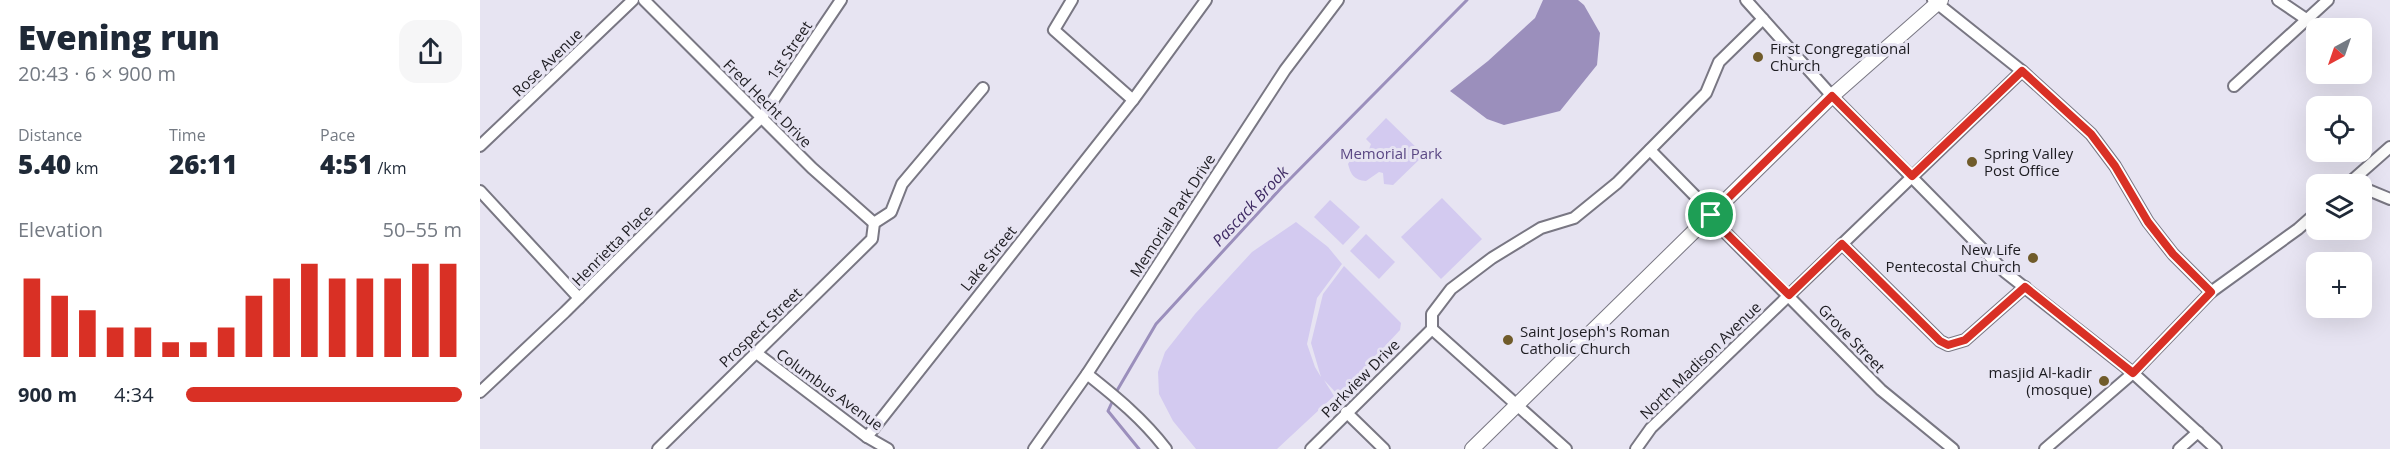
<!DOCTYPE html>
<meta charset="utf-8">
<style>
body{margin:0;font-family:"Open Sans",sans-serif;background:#f6f6f7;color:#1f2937;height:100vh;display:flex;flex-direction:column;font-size:22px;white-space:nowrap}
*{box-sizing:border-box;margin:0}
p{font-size:20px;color:#747a83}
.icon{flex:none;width:33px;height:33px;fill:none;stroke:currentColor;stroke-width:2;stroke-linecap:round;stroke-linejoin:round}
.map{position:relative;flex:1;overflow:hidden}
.side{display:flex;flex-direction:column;background:#fff;width:480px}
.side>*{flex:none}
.needle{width:39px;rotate:220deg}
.controls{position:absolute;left:1826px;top:18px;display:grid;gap:12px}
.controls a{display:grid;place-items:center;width:66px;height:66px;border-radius:12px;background:#fff;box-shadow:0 6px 24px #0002;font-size:30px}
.pin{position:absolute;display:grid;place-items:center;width:51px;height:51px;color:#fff;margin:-26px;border:3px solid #fff;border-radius:50%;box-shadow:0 2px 6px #0007}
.round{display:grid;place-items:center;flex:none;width:63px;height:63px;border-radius:18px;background:#f6f6f7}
.headline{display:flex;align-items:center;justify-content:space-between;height:102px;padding:0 18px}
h1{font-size:33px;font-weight:800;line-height:45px}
.metrics{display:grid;grid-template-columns:repeat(3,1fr);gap:9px;height:102px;padding:6px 18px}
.metrics div{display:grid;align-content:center}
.metrics b{font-size:26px;font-weight:800}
.metrics small{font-size:16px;font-weight:400}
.metrics p{font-size:16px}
.chart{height:168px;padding:12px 18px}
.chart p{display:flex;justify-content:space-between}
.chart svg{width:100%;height:108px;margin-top:6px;stroke:#d93025;stroke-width:6}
ul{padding:0 18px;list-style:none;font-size:20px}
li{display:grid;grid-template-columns:96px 72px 1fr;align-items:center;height:45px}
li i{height:15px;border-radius:8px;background:#d93025}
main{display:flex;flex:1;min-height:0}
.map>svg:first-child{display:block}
.green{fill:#d3caf0}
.water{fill:#9b8fbc}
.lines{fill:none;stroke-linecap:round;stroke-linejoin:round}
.stream{stroke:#9b8fbc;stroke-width:3}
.street-casing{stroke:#797783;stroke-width:14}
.secondary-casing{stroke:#797783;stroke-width:16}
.street{stroke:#fff;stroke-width:10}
.secondary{stroke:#fff;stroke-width:14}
.route-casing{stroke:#fff;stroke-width:12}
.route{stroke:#d93025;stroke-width:8}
.poi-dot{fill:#705b2a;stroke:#e7e4f2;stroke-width:2}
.labels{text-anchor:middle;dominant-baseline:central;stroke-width:6;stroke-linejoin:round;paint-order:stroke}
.poi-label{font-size:15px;fill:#1d1c21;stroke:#e7e4f2;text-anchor:start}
.street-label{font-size:15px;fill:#1d1c21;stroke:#e7e4f2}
.park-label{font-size:15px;fill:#5b4884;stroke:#e7e4f2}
.water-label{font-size:16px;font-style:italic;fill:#3f2b64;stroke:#e7e4f2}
</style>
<main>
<section class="side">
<div class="headline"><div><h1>Evening run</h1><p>20:43 · 6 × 900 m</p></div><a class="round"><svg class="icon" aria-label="share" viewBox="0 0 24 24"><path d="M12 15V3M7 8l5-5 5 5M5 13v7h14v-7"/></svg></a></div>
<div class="metrics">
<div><p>Distance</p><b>5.40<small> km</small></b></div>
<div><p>Time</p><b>26:11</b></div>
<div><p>Pace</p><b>4:51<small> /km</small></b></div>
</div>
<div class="chart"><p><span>Elevation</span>50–55 m</p>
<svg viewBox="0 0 160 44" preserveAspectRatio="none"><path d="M5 44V12M15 44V19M25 44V25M35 44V32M45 44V32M55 44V38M65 44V38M75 44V32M85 44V19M95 44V12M105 44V6M115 44V12M125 44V12M135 44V12M145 44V6M155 44V6"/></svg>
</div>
<ul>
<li><b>900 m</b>4:34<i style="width:100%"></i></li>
</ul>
</section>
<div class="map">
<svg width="1910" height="449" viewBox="0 0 1910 449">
<rect width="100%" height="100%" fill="#e7e4f2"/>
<g class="green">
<path d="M906,118L944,155L913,185L904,184L903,173L899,172L886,181C874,180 871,175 868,164L873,156L888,152L891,144L886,139Z"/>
<path d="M962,198L1002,239L961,279L921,237Z"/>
<path d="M850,200L880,227L863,245L834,217Z"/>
<path d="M816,222L848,247L862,264L837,298L827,344L835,367L841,377L831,343L843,294L864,266L921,323L920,330L859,396L844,380L854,396L797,449H716L693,421L679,394L678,372L685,352L715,314L772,252Z"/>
<path d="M886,234L915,262L899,279L870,251Z"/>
</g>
<path class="water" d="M1063,0H1098L1104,5L1120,33L1117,65L1080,111L1024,125L1007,119L970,91L1008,61L1055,18Z"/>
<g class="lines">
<g class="stream">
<path d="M635,394L676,324L802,187L987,0"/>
<path d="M633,400L628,411L659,449"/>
</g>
<defs>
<g id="street">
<path d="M164,0L332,168L394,223"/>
<path d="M592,0L574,30L653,100"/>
<path d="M1266,0L1352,96L1525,272L1653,373L1736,449"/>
<path d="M1453,0L1542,71L1611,134L1635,166L1668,222L1693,254L1731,292"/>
<path d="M1798,0L1826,19"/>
<path d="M1754,86L1848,0"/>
<path d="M0,146L153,0"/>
<path d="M1170,150L1226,207L1237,224L1401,390L1473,449"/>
<path d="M1868,184L1910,147"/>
<path d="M1881,187L1910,199"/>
<path d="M0,191L99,298"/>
<path d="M394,223L411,212L422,184L503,88"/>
<path d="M1362,244L1460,341L1468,345L1485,340L1545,287"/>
<path d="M952,329V314L971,289L1012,258L1061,228L1094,218L1137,183L1226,93L1239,62L1283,19"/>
<path d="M952,329L1086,449"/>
<path d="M275,352L387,437L408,449"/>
<path d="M607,374C636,397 663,419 686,449"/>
<path d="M0,392L85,312L282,117L361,0"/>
<path d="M866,412L904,449"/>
<path d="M387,437L653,100L726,0"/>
<path d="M178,449L392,239L394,223"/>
<path d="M554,449L607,374L805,70L858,0"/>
<path d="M831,449L952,329"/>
<path d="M1156,449L1171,428L1542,71"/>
<path d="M1565,449L1653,373L1731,292L1818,229L1836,213"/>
<path d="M1699,449L1718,432"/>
</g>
<path id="secondary" d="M992,449L1352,96L1461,0"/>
</defs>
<use href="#street" class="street-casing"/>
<use href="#secondary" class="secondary-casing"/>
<use href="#street" class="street"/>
<use href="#secondary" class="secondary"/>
</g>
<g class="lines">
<defs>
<path id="route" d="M1542,71L1611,134L1635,166L1668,222L1693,254L1731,292L1653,373L1545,287L1485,340L1468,345L1460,341L1362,244L1309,295L1237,224L1231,215L1352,96L1432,176Z"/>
</defs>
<use href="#route" class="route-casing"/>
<use href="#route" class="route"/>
</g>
<g class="poi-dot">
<circle cx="1278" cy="57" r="6"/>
<circle cx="1492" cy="162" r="6"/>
<circle cx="1553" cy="258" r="6"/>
<circle cx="1028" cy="340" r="6"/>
<circle cx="1624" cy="381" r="6"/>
</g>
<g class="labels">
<g class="poi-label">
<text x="1290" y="48">First Congregational<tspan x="1290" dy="17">Church</tspan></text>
<text x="1504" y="153">Spring Valley<tspan x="1504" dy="17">Post Office</tspan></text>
<text x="1541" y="249" text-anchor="end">New Life<tspan x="1541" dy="17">Pentecostal Church</tspan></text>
<text x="1040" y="331">Saint Joseph's Roman<tspan x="1040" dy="17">Catholic Church</tspan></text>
<text x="1612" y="372" text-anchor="end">masjid Al-kadir<tspan x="1612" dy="17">(mosque)</tspan></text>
</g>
<g class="street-label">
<text transform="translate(309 50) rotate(-56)">1st Street</text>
<text transform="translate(67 62) rotate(-44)">Rose Avenue</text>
<text transform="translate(288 103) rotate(45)">Fred Hecht Drive</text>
<text transform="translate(692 215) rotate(-57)">Memorial Park Drive</text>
<text transform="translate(132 245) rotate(-45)">Henrietta Place</text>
<text transform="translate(508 258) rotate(-51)">Lake Street</text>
<text transform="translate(280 327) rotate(-44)">Prospect Street</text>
<text transform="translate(1372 338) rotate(46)">Grove Street</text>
<text transform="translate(1220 360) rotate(-44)">North Madison Avenue</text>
<text transform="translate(880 378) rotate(-45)">Parkview Drive</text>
<text transform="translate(350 389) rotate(36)">Columbus Avenue</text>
</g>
<g class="park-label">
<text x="911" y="153">Memorial Park</text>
</g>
<g class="water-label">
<text transform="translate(770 206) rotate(-47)">Pascack Brook</text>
</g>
</g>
</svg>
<div class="controls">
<a><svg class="needle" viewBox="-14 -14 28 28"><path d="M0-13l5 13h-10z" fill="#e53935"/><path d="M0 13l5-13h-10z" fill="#747a83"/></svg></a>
<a><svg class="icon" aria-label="locate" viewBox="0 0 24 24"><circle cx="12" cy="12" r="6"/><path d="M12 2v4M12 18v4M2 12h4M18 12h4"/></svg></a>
<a><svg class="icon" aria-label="layers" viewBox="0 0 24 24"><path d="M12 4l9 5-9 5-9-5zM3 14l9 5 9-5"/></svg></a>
<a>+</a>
</div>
<div class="pin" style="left:1231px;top:215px;background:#1e9e55"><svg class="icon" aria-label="arrive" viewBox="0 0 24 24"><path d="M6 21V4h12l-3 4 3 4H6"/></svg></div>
</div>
</main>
